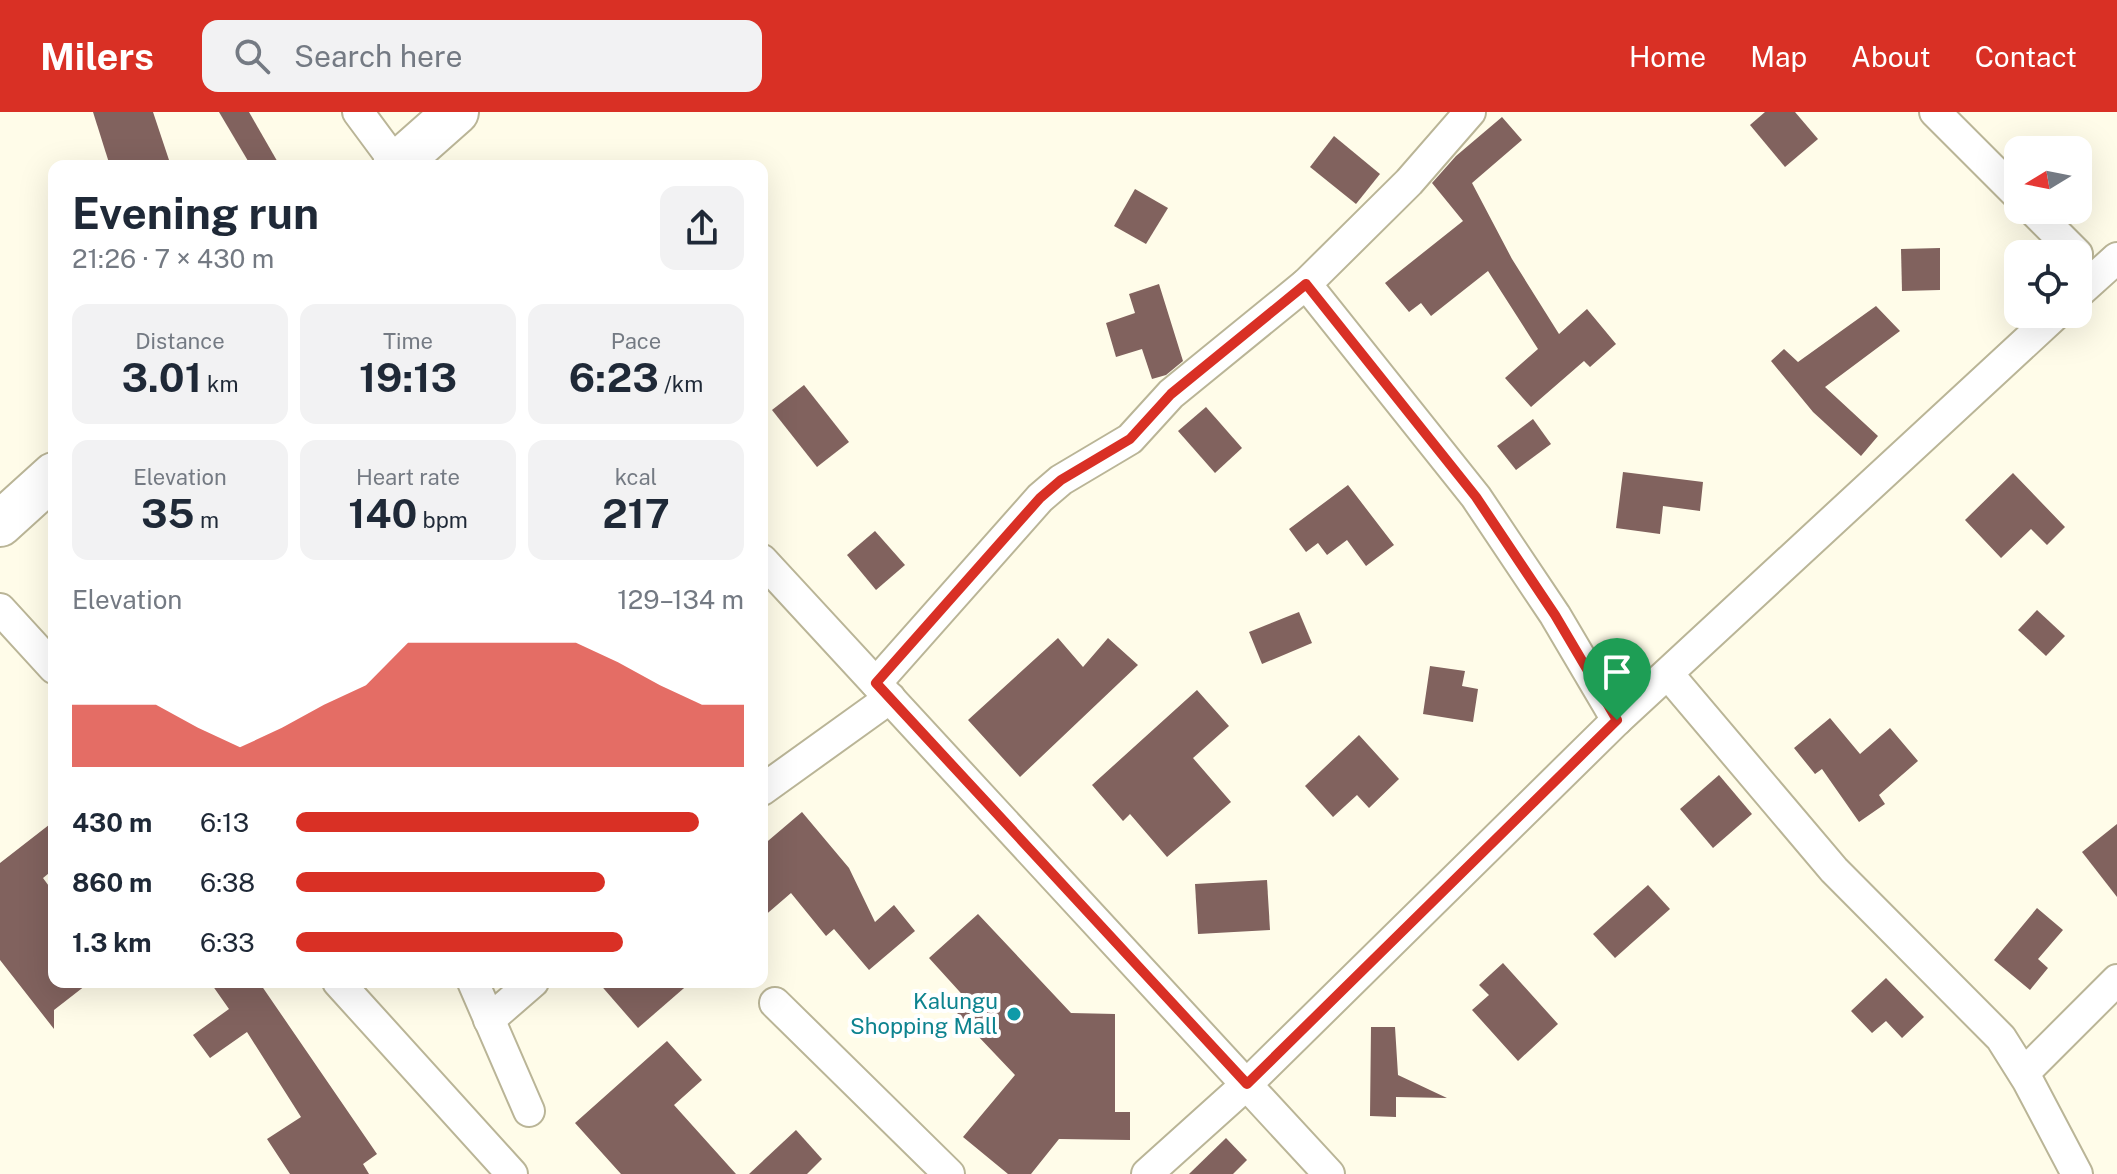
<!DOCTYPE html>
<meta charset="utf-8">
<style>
body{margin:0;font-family:"Public Sans",sans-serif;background:#f2f2f3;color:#1f2937;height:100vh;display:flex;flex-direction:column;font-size:30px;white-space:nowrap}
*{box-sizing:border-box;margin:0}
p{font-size:26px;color:#747a83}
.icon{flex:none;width:44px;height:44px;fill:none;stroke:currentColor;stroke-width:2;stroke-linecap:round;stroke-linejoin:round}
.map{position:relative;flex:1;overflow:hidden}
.side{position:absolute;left:48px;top:48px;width:720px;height:828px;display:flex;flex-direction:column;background:#fff;border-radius:16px;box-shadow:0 8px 32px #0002}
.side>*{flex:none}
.needle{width:52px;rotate:260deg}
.fabs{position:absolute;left:2004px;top:24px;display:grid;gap:16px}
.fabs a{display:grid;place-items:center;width:88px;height:88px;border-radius:16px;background:#fff;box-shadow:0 8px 32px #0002;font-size:40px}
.pin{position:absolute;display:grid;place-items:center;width:68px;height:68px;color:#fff;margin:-82px -34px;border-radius:50% 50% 50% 0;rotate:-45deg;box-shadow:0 0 8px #0007}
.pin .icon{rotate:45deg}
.round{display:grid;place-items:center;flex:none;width:84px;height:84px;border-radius:16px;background:#f2f2f3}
.summary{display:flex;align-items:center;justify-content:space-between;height:136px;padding:0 24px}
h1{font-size:44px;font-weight:700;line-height:60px}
.stats{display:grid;grid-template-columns:repeat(3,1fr);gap:12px;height:136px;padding:8px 24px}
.stats div{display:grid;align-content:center;border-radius:16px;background:#f2f2f3;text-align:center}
.stats b{font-size:40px;font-weight:700}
.stats small{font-size:22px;font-weight:400}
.stats p{font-size:22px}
.chart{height:224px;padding:16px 24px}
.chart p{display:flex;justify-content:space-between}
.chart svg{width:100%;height:144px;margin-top:8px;fill:#d93025;opacity:.7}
ul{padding:0 24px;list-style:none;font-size:26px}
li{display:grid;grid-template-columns:128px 96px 1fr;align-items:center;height:60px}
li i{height:20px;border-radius:10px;background:#d93025}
header{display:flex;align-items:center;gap:48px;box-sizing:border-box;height:112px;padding:0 40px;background:#d93025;color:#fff}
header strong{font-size:38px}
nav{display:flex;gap:44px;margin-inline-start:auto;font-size:28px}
.search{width:560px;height:72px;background:#f2f2f3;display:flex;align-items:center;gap:20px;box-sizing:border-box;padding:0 28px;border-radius:16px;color:#747a83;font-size:30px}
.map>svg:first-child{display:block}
.building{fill:#81625e}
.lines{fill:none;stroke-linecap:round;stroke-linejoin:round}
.street-casing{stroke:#bab597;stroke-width:34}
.secondary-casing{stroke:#bab597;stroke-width:48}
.street{stroke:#fff;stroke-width:30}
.secondary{stroke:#fff;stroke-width:44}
.route-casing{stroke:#fff;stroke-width:16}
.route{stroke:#d93025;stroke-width:10}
.culture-dot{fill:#0f9aa8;stroke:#fff;stroke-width:3}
.labels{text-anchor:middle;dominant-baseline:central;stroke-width:8;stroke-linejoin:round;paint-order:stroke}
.culture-label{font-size:22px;fill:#0d838f;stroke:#fff;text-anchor:end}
</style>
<header>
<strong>Milers</strong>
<div class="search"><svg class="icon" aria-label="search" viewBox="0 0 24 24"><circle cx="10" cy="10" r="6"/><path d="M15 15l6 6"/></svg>Search here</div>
<nav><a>Home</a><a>Map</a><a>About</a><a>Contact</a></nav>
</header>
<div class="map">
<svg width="2117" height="1062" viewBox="0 0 2117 1062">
<rect width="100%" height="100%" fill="#fffce9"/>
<g class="building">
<path d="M93,0H153L171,54H110Z"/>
<path d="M219,0H249L280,54H251Z"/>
<path d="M1765,0H1795L1818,27L1785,55L1750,13Z"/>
<path d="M1502,5L1522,28L1472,71L1512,147L1559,222L1587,197L1616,232L1590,255L1584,249L1531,295L1505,266L1538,237L1488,159L1431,204L1421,191L1409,200L1385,171L1463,109L1432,71L1456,44Z"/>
<path d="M1334,24L1380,62L1356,92L1310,55Z"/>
<path d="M1135,77L1168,96L1146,132L1114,114Z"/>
<path d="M1940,136V178L1902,179L1901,137Z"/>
<path d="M1159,172L1183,249L1166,263L1152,267L1142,237L1116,245L1106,211L1135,201L1129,182Z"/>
<path d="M1876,194L1900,219L1825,275L1878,324L1861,344L1813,300L1771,249L1784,237L1798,250Z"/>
<path d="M804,273L849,330L817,355L772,298Z"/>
<path d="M1206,295L1242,336L1215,361L1178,319Z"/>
<path d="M1533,307L1551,332L1516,358L1497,334Z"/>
<path d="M1623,360L1703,370L1700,399L1663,394L1660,422L1616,416Z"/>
<path d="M2013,361L2065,415L2047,433L2031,417L2001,446L1965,408Z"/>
<path d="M1348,373L1394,433L1366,454L1347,428L1327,443L1318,431L1306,440L1289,417Z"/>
<path d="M875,419L905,453L876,478L847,443Z"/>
<path d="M2037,498L2065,524L2046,544L2018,518Z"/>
<path d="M1299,500L1312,531L1262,552L1249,520Z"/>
<path d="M1058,526L1083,555L1108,526L1138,553L1020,665L968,608Z"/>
<path d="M1430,554L1465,559L1462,574L1478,577L1473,610L1423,602Z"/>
<path d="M1197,578L1229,614L1193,646L1231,690L1167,745L1130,702L1123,709L1092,673Z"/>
<path d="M1830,606L1860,642L1890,616L1918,649L1879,683L1885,692L1859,710L1822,657L1815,662L1794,636Z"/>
<path d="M1359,623L1399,667L1369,696L1357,683L1333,705L1305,674Z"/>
<path d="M1719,663L1752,702L1713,736L1680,697Z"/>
<path d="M802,700L849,756L875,810L894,793L915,819L869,858L834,817L826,824L791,781L762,806V734Z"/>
<path d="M54,709V757L43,766L54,781V870H90L54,898V917L0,848V751Z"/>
<path d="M2117,712V785L2082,740Z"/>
<path d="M1267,768L1270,818L1198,822L1195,772Z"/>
<path d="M1648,773L1670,797L1615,846L1593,822Z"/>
<path d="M2037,796L2063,818L2038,847L2048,856L2030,878L1994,848Z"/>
<path d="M978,802L1071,901L1115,902V1000H1130V1028L1059,1027L1031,1062H1008L963,1025L1015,963L957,902L969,890L929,846Z"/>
<path d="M1503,851L1558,912L1518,949L1472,898L1489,883L1479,873Z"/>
<path d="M1886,866L1924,905L1902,926L1886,909L1872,921L1851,899Z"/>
<path d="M210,870H259L377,1042L363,1052L369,1062H290L267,1027L301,1005L247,920L210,946L193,923L229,897Z"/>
<path d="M598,870H691L638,916Z"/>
<path d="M1371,915H1395L1398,963L1447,986L1396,985V1005L1370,1004Z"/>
<path d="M667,929L702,968L674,993L736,1062H621L575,1011Z"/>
<path d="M796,1018L822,1047L807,1062H749Z"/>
<path d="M1226,1026L1247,1048L1233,1062H1189Z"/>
</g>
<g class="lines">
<defs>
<g id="street">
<path d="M358,0L398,54"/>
<path d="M1935,0L2018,83"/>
<path d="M2033,98L2077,142"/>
<path d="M1306,172L1476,385L1555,503L1617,608"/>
<path d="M2078,181L2117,146"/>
<path d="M762,448L1329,1062"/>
<path d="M0,497L54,556"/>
<path d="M1668,562L1834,758L2001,926L2028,969L2077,1062"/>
<path d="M876,571L1040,386L1061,368L1130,327L1171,282L1306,172L1409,70L1470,0"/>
<path d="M762,678L890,586"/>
<path d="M338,870L512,1062"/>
<path d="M473,870L529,999"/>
<path d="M775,891L949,1062"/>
<path d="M489,908L533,870"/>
<path d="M2024,961L2117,868"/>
<path d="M1147,1062L1247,972L1617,608L2056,202"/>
</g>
<g id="secondary">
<path d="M395,54L456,0"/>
<path d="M0,412L54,363"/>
</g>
</defs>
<use href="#street" class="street-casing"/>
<use href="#secondary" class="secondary-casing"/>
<use href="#street" class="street"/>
<use href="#secondary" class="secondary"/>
</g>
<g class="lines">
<defs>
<path id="route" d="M1306,172L1476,385L1555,503L1617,608L1247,972L876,571L1040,386L1061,368L1130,327L1171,282Z"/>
</defs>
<use href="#route" class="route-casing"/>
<use href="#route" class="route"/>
</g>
<circle class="culture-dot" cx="1014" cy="902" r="8"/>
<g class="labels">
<g class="culture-label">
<text x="998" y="889">Kalungu<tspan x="998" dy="25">Shopping Mall</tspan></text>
</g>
</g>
</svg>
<div class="fabs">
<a><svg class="needle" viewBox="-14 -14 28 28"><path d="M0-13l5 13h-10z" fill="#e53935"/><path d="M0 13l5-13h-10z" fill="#747a83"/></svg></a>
<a><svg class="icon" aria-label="locate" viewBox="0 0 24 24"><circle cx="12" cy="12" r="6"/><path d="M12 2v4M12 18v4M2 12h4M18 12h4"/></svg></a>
</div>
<div class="pin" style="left:1617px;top:608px;background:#1e9e55"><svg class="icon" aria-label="arrive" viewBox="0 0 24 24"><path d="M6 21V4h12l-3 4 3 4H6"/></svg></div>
<section class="side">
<div class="summary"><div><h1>Evening run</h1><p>21:26 · 7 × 430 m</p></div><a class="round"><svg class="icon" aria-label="share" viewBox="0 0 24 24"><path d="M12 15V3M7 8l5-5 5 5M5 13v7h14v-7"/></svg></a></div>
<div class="stats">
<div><p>Distance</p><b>3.01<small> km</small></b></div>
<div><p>Time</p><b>19:13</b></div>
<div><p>Pace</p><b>6:23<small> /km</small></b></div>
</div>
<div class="stats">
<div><p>Elevation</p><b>35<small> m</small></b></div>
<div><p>Heart rate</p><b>140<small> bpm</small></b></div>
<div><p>kcal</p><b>217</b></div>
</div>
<div class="chart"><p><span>Elevation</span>129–134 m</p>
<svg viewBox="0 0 160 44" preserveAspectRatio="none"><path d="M0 44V25L10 25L20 25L30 32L40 38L50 32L60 25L70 19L80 6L90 6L100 6L110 6L120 6L130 12L140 19L150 25L160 25V44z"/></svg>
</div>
<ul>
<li><b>430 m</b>6:13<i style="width:90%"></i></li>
<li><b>860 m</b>6:38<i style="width:69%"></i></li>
<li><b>1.3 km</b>6:33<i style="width:73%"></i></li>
</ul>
</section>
</div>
